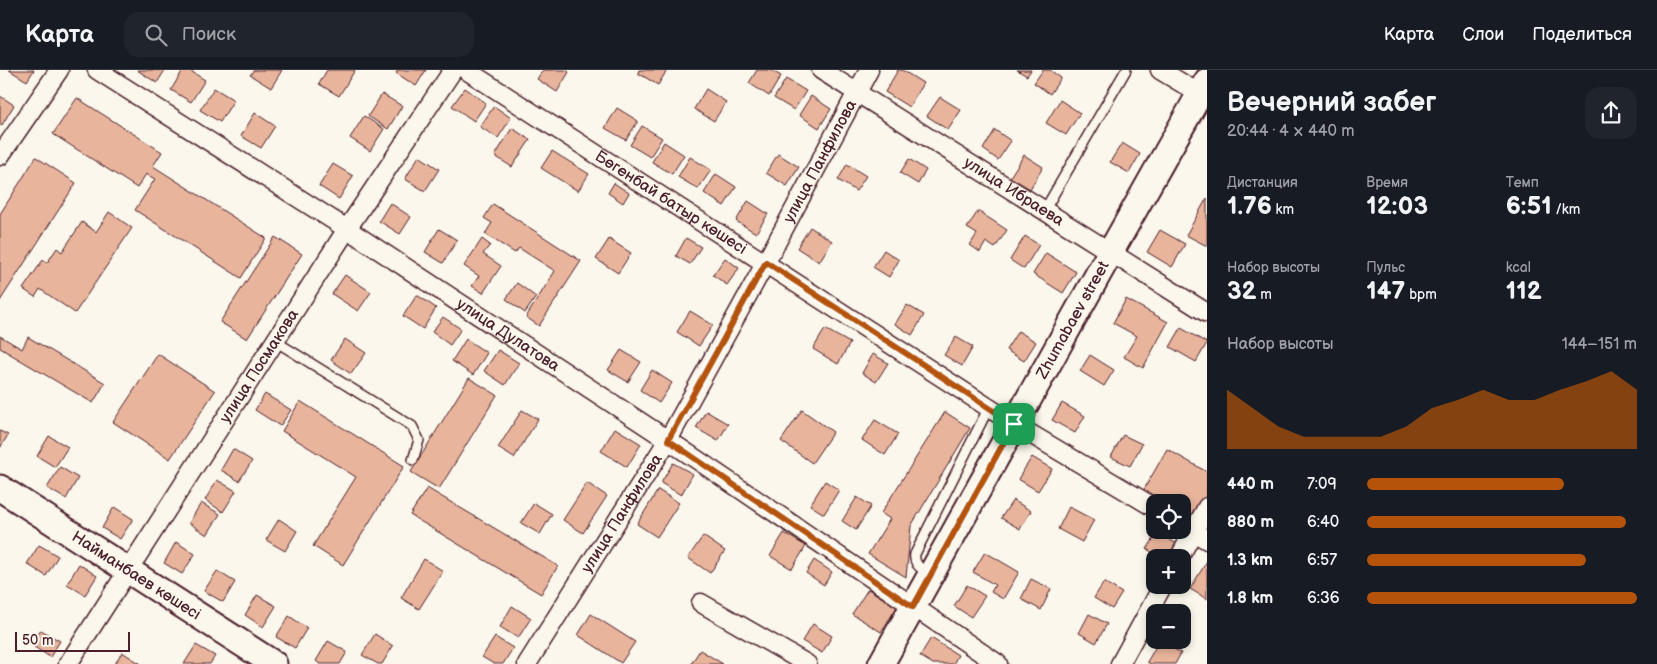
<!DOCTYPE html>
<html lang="ru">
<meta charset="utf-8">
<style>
body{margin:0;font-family:"Balsamiq Sans",sans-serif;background:#20242c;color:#f1f3f6;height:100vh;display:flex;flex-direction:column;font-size:19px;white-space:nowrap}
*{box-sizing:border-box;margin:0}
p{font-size:16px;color:#9ea1a6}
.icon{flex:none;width:28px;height:28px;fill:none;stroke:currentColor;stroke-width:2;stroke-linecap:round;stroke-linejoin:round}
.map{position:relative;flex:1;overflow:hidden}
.details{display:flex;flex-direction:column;background:#171b24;width:450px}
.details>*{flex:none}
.fabs{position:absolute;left:1146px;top:424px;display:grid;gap:10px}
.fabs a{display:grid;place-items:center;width:45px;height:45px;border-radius:10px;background:#171b24;box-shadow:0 2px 8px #0003;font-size:25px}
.scale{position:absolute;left:15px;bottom:12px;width:115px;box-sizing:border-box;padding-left:5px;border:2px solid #4a1f2b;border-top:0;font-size:14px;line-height:18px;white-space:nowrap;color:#4a1f2b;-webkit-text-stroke:4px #fbf7ec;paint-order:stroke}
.pin{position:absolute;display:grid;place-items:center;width:42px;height:42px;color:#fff;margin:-21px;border-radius:10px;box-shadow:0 2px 8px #0006}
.round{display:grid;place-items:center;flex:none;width:52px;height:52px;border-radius:15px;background:#20242c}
.headline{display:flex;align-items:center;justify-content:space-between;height:85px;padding:0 20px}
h1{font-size:28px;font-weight:700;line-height:38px}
.stats{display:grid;grid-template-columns:repeat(3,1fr);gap:8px;height:85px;padding:5px 20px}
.stats div{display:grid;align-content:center}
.stats b{font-size:25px;font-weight:700}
.stats small{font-size:14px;font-weight:400}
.stats p{font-size:14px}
.chart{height:140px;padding:10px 20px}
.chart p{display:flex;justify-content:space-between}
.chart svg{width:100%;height:90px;margin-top:5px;fill:#b45309;opacity:.7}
ul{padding:0 20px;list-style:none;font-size:16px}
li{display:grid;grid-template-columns:80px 60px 1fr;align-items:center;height:38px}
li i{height:12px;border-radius:6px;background:#b45309}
header{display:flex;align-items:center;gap:30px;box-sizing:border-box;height:70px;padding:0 25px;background:#171b24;border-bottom:1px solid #363941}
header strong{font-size:24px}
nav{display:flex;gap:28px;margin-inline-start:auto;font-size:18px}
.search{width:350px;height:45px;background:#20242c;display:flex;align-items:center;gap:12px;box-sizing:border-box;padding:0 18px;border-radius:15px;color:#9ea1a6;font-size:19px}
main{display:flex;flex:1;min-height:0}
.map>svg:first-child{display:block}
.building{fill:#e9b49c;stroke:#4a1f2b}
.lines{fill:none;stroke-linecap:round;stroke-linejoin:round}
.lane-casing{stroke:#4a1f2b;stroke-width:12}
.street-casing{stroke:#4a1f2b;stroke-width:21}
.secondary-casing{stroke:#4a1f2b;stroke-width:29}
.lane{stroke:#fbf7ec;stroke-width:9}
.street{stroke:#fbf7ec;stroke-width:18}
.secondary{stroke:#fbf7ec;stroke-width:25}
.route-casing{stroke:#fff;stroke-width:10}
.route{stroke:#b45309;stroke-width:6}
.labels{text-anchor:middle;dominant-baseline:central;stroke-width:4;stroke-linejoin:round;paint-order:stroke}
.street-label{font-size:16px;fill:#4a1f2b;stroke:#fbf7ec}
</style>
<header>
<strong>Карта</strong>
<div class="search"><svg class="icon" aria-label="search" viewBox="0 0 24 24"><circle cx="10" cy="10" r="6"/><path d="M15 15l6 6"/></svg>Поиск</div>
<nav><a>Карта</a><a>Слои</a><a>Поделиться</a></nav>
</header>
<main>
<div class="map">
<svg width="1207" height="594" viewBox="0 0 1207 594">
<rect width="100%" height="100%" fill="#fbf7ec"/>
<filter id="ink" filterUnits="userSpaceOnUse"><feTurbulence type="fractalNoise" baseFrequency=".02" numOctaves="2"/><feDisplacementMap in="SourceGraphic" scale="10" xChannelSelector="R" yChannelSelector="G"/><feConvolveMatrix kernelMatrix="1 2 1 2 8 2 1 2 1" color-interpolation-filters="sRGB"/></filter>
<g filter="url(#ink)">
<g class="building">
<path d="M9,0H34L27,11Z"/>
<path d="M137,0H165L157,13Z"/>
<path d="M183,0H189L205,10L191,32L171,20Z"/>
<path d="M254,0H282L271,18L250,5Z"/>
<path d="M327,0H355L339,26L319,14Z"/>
<path d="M398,0H426L416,16L396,3Z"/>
<path d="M543,0H566L569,2L557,22L537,9Z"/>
<path d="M639,0H667L658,15L638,3Z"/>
<path d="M757,0H771L781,6L769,26L749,13Z"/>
<path d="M898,0H902L923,13L909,37L885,22Z"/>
<path d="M1017,0H1031L1027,6Z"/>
<path d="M1043,0H1050L1061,8L1050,24L1034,13Z"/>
<path d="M786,9L806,21L794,40L774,28Z"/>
<path d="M214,18L234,30L220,52L200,40Z"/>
<path d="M465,18L486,33L474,51L452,36Z"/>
<path d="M706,19L726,32L714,51L694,39Z"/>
<path d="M382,24L402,36L388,59L368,46Z"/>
<path d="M0,26L14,35L2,55L0,54Z"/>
<path d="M811,26L831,39L819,58L799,45Z"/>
<path d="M940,27L961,40L948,60L927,46Z"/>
<path d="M77,28L162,82L153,96L266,168L241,208L135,140L155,109L146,104L137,118L53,64Z"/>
<path d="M1060,30L1080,43L1066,65L1046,53Z"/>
<path d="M494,36L511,48L498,68L480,57Z"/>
<path d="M617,38L638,51L626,70L605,58Z"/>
<path d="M255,43L275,56L261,78L241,66Z"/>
<path d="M364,46L384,59L370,81L350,68Z"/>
<path d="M642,56L662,68L650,87L630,75Z"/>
<path d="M512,58L530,70L512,97L495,86Z"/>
<path d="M995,60L1011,71L998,90L983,79Z"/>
<path d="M664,72L684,85L672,104L652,92Z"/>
<path d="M1122,73L1140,84L1129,103L1110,92Z"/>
<path d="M552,81L589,104L578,121L541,98Z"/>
<path d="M778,84L799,97L787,116L766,103Z"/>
<path d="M1024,85L1043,97L1030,119L1010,107Z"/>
<path d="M419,86L439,99L425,121L405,109Z"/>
<path d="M36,87L76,113L0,231V144Z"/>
<path d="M690,87L711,100L698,119L678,107Z"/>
<path d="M909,89L926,100L918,114L900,103Z"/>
<path d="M333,94L353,106L339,129L319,116Z"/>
<path d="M847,94L866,106L856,121L838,110Z"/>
<path d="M716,104L736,117L724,136L704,123Z"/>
<path d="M614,113L629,123L623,133L608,123Z"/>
<path d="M1207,128V176L1186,165Z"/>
<path d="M748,131L768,144L756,163L736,151Z"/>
<path d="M390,133L411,147L400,164L379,151Z"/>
<path d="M493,134L581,191L539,256L526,247L555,201L519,178L515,183L485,164L492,153L484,148Z"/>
<path d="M978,141L1007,160L995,178L986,172L980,182L970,175L977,164L967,158Z"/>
<path d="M109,142L132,158L75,243L40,219L35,227L23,219L43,190L47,193L57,178L62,182L82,152L96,162Z"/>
<path d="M810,157L832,171L819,192L797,178Z"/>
<path d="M439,159L457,170L443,193L425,182Z"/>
<path d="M1160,160L1185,174L1172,197L1147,182Z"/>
<path d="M1025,166L1039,175L1024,199L1010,190Z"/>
<path d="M275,167L302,184L247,269L220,252Z"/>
<path d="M686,168L701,177L690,194L676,186Z"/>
<path d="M482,169L490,175L483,184L501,196L483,223L472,216L479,206L464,196Z"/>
<path d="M609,169L631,183L618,203L596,189Z"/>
<path d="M884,180L899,190L889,207L873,197Z"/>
<path d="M1046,183L1076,202L1063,223L1033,204Z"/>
<path d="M725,188L739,198L727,215L713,205Z"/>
<path d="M345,205L371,222L358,241L332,224Z"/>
<path d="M517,213L536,227L525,243L506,229Z"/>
<path d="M417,225L436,238L423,259L403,246Z"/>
<path d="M1126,229L1168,252L1143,298L1124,287L1137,266L1113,253Z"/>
<path d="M907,235L924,245L912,265L895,254Z"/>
<path d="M690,241L713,255L699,276L677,262Z"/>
<path d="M443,247L461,259L450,275L432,262Z"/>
<path d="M1181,258L1207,273L1196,292L1170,277Z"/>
<path d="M825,259L850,273L838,294L813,279Z"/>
<path d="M1018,261L1036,272L1024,291L1006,280Z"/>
<path d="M0,266L22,279L28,267L105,313L93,333L0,278Z"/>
<path d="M956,267L973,277L962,296L944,285Z"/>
<path d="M345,269L366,283L351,304L331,290Z"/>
<path d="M466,269L487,283L473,305L452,291Z"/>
<path d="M498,280L519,293L505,315L484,301Z"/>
<path d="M621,280L641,292L628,312L608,300Z"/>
<path d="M158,284L215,321L170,389L113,352Z"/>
<path d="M873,284L888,293L876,312L862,303Z"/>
<path d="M1090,285L1114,300L1104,316L1080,301Z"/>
<path d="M652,300L672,313L659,333L640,320Z"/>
<path d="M469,308L497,325L439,419L411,402Z"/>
<path d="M265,324L291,340L280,356L255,340Z"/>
<path d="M300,331L404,396L343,495L313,476L356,407L282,361Z"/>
<path d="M1062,333L1085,346L1075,363L1052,350Z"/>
<path d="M522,340L538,349L514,388L498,378Z"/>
<path d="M802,340L833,362L812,393L781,371Z"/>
<path d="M706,341L728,354L718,371L696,358Z"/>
<path d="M945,342L970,358L911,456L906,507L868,484L890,449L881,443Z"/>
<path d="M875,350L898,364L885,385L862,370Z"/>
<path d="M615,358L641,374L627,397L601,381Z"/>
<path d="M0,361L8,365L0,378Z"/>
<path d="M1123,365L1142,374L1130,396L1111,387Z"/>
<path d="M49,366L68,377L55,397L37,386Z"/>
<path d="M233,379L252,391L239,411L221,400Z"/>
<path d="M1167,379L1207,402V424L1191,451L1182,446V432H1159L1142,423Z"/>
<path d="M1032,387L1052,399L1038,421L1018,409Z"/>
<path d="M673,393L693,404L681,425L661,413Z"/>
<path d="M60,397L78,408L66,429L47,418Z"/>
<path d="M217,410L236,421L223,442L205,430Z"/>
<path d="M825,411L839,420L824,444L810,435Z"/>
<path d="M587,413L607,426L583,463L563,450Z"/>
<path d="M427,418L558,496L541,524L410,445Z"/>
<path d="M658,420L679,433L657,467L637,454Z"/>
<path d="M857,427L871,436L856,460L842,451Z"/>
<path d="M1013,430L1031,441L1020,459L1001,448Z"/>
<path d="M201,433L220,444L207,465L189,453Z"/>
<path d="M534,433L552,444L540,464L521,453Z"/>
<path d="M114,437L133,449L120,469L102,458Z"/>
<path d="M1069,437L1094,450L1082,472L1058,459Z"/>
<path d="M279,449L297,461L285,481L266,470Z"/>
<path d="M1158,462L1180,476L1173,488H1160L1147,479Z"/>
<path d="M784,463L806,476L792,499L770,486Z"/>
<path d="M703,466L725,481L710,503L688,488Z"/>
<path d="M176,472L195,484L182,504L164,493Z"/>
<path d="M39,475L58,486L46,506L27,494Z"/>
<path d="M985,482L1019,502L1003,529L991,522L995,515L973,502Z"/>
<path d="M424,489L443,501L419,539L401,528Z"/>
<path d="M814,490L832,502L824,515L806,503Z"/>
<path d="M1207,491V529L1190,519Z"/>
<path d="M79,494L97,506L85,525L67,514Z"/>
<path d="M217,501L235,512L223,532L204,521Z"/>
<path d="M1031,509L1051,519L1041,540L1021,529Z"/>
<path d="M1104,512L1122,523L1112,539L1094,528Z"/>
<path d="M967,515L985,526L971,547L954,536Z"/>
<path d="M868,519L897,537L881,562L852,544Z"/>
<path d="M257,525L276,536L263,557L245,545Z"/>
<path d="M512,536L531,548L518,568L500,557Z"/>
<path d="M591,544L635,572L621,593L578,565Z"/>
<path d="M1089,544L1107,554L1096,573L1079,563Z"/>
<path d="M289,546L307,558L295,578L276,567Z"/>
<path d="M813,554L832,566L822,583L802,571Z"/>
<path d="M41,560L60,571L50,587L31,575Z"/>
<path d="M375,564L393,576L382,594H378L362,585Z"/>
<path d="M495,567L513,578L503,594H494L482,587Z"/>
<path d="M931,568L958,585L953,594H933L920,586Z"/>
<path d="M328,571L347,582L340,594H320L316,591Z"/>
<path d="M1159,571L1181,583L1175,594H1151L1147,592Z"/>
<path d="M196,575L215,586L210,594H184Z"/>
<path d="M700,580L723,594H691Z"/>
<path d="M122,582L141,594H115Z"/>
</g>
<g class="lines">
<defs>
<g id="lane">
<path d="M1044,141L1126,0"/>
<path d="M275,271L412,356L419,370L413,390"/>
<path d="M928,504C921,498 913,494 915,484L989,337"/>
</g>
<g id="street">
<path id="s1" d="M97,0L347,159L668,370L998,594"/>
<path id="s2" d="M466,0L1014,354L1155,438"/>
<path id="s3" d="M821,0L1207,243"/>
<path d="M1160,0L1200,24"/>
<path d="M0,86L59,0"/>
<path d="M1182,455L1207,470"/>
<path d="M1179,488L1207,437"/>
<path d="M701,533L807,594"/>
<path id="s4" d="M68,594L347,159L453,0"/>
<path id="s5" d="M527,594L668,370L766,192L869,0"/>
<path d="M1120,594L1163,515"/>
</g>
<g id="secondary">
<path id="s6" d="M0,418L274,594"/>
<path id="s7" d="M881,594L1110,183L1207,11"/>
</g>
</defs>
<use href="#lane" class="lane-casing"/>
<use href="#street" class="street-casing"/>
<use href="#secondary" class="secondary-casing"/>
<use href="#lane" class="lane"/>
<use href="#street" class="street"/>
<use href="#secondary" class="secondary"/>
</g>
</g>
<g class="lines" filter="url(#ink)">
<defs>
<path id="route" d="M766,192L1014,354L913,537L668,370Z"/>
</defs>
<use href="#route" class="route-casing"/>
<use href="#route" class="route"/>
</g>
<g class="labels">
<g class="street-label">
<text stroke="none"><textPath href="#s5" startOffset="582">улица Панфилова</textPath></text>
<text stroke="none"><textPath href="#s3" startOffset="228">улица Ибраева</textPath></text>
<text stroke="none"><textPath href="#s2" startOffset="244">Бөгенбай батыр көшесі</textPath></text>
<text stroke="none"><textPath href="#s7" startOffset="394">Zhumabaev street</textPath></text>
<text stroke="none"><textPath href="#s1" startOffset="489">улица Дулатова</textPath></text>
<text stroke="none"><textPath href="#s4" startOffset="354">улица Посмакова</textPath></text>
<text stroke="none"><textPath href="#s5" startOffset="178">улица Панфилова</textPath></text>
<text stroke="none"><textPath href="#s6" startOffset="162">Найманбаев көшесі</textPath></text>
</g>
</g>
</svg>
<div class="fabs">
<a><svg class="icon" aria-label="locate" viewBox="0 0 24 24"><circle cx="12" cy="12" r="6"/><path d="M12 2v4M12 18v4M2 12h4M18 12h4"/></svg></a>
<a>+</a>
<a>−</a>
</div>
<div class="scale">50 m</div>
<div class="pin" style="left:1014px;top:354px;background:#1e9e55"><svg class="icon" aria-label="arrive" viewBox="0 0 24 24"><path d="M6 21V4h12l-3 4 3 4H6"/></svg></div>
</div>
<section class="details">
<div class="headline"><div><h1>Вечерний забег</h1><p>20:44 · 4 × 440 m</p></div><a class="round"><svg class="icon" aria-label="share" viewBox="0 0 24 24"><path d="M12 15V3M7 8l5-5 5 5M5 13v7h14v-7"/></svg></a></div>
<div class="stats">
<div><p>Дистанция</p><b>1.76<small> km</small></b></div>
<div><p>Время</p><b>12:03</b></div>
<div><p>Темп</p><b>6:51<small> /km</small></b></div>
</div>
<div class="stats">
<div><p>Набор высоты</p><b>32<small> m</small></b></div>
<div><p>Пульс</p><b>147<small> bpm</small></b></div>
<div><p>kcal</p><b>112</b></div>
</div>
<div class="chart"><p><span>Набор высоты</span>144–151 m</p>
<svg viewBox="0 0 160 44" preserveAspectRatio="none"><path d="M0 44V15L10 24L20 33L30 38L40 38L50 38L60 38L70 33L80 24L90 20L100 15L110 20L120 20L130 15L140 11L150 6L160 15V44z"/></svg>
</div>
<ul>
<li><b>440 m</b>7:09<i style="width:73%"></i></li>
<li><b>880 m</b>6:40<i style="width:96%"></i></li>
<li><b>1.3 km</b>6:57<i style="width:81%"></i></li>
<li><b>1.8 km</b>6:36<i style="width:100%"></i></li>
</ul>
</section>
</main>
